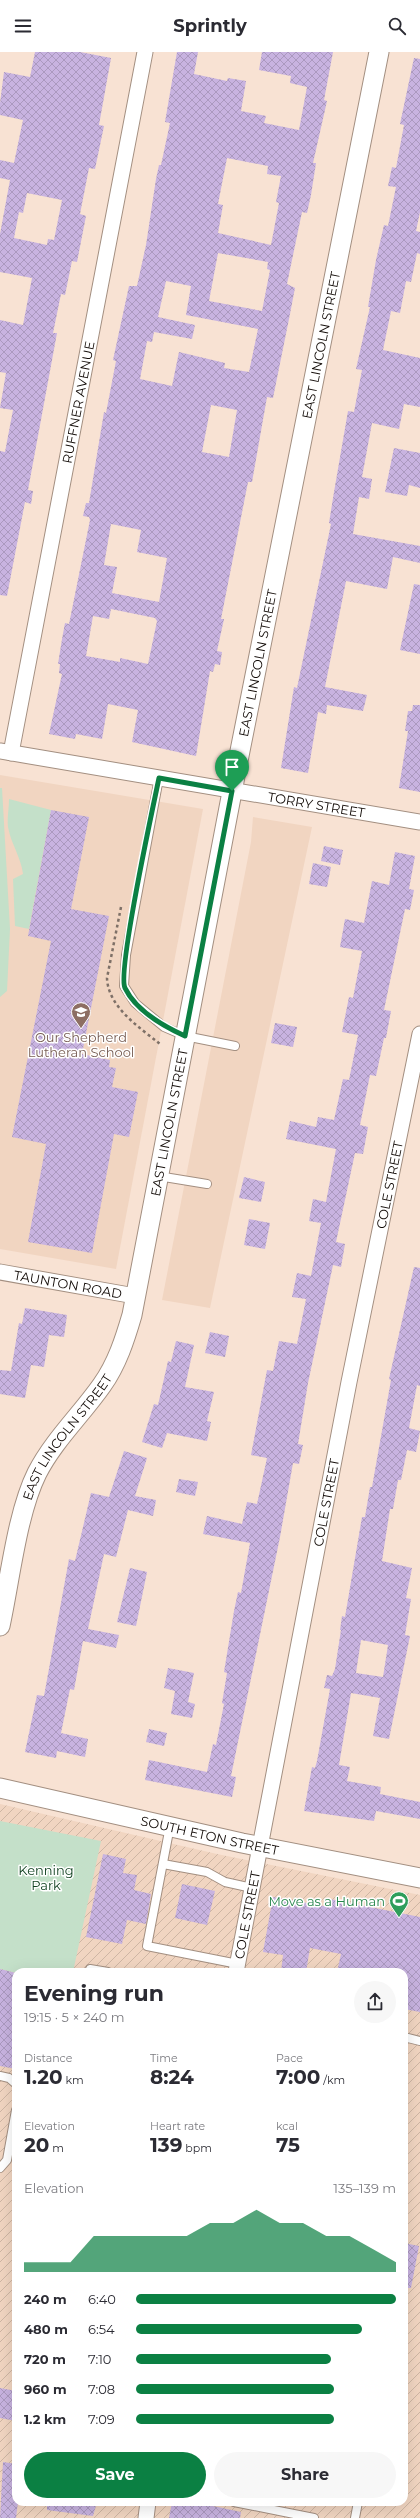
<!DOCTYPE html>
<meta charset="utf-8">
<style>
body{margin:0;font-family:Montserrat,sans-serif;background:#f7f7f7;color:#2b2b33;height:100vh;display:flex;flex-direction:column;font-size:15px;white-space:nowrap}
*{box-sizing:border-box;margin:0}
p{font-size:13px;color:#7c7c81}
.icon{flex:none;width:22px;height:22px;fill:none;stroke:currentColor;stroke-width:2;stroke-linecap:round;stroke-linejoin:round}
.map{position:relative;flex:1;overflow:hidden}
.panel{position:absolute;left:12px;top:1916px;width:396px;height:538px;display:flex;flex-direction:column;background:#fff;border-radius:12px;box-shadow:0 4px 16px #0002}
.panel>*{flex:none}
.pin{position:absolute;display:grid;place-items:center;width:34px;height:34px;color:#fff;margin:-41px -17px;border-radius:50% 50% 50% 0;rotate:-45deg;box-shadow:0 0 4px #0007}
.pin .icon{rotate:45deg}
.round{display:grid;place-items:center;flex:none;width:42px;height:42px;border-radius:21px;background:#f7f7f7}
.headline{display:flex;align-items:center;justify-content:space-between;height:68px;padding:0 12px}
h1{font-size:22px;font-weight:700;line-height:30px}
.figures{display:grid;grid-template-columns:repeat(3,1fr);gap:6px;height:68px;padding:4px 12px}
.figures div{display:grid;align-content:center}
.figures b{font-size:20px;font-weight:700}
.figures small{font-size:11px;font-weight:400}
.figures p{font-size:11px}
.chart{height:112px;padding:8px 12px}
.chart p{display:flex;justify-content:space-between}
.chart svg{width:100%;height:72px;margin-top:4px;fill:#0b8043;opacity:.7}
.button{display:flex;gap:8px;margin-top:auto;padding:8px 12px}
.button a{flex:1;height:46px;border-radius:24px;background:#0b8043;color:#fff;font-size:16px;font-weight:700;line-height:46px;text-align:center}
.button a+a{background:#f7f7f7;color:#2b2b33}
ul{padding:0 12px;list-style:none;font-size:13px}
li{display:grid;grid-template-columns:64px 48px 1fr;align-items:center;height:30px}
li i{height:10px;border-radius:5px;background:#0b8043}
header{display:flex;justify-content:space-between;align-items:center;height:52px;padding:0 12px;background:#fff;font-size:18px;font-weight:700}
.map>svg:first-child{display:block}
.industrial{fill:url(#industrial-furrows);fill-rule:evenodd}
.built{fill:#f1d5c1}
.green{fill:#c4e0c9}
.building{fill:url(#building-cross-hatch);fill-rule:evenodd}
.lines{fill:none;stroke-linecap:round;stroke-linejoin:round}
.service-casing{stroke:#a38f81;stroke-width:10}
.minor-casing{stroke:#a38f81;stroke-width:17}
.tertiary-casing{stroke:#a38f81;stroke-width:21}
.path{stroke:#7e7067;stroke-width:2.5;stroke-dasharray:3 3;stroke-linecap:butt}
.service{stroke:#fff;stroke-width:8}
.minor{stroke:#fff;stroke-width:15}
.tertiary{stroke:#fff;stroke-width:19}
.route-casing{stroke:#fff;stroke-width:8}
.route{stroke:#0b8043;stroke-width:5}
.labels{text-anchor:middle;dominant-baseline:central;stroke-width:3;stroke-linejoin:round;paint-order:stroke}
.street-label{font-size:13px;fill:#120b07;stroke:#fff}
.education-label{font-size:13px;fill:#785e54;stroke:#fff}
.park-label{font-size:13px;fill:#104120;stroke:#fff}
.leisure-label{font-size:13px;fill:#27864d;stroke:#fff;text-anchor:end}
</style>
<header><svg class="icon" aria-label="menu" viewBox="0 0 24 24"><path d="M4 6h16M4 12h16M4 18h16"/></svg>Sprintly<svg class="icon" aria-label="search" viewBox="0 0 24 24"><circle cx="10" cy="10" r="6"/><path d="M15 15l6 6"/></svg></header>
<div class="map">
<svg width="420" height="2466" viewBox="0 0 420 2466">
<defs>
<pattern id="industrial-furrows" width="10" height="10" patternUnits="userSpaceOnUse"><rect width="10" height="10" fill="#f1d5c1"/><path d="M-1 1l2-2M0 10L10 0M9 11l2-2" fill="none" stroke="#ceb6a4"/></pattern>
<pattern id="building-cross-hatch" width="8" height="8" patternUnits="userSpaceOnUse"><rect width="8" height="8" fill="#c8b3e0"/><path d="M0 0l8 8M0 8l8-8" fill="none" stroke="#ab99bf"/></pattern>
</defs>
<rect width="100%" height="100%" fill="#f8e2d3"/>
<path class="industrial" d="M0,1752L217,1802L420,1843V2466H0ZM16,1920H404V2450H16Z"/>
<g class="built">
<path d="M0,723L203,757L116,1217L0,1197Z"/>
<path d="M253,765L312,775L210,1256L162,1248L251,790Z"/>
</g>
<g class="green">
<path d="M0,736H2L10,877L7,939L0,945Z"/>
<path d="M9,747L51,758L29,877L15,874L13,827L23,822C21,805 11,792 8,775C7,766 9,756 9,747Z"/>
<path d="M0,1769L101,1789L73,1920L16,1921L0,1917Z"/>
</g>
<g class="building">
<path d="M35,0H80L111,6L99,73L104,74L95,117L89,116L80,162L86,164L77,210L72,209L65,243L61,242L53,281H57L28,438L33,439L31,452L25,450L7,544L0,543V399L5,400L13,358L0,356L6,321L0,320V268L23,273L32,226L0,220V182L10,128L0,126V108L14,111L23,68L0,63V51L4,20L30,25ZM27,141L62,148L54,188L48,187L47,193L14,186L19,160L23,161Z"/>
<path d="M177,0H198L194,22L227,29L228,26L246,29L241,59L266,64L264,71L299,78L307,35L290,31L291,24L259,18L262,0H333L324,48L327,49L313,111H316L311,143L307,161L302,160L287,232L295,236L289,267L273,346L267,345L252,430H248L221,567H224L217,599L222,600L220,613L215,612L213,620L210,619L196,704L132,690L138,658L108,652L102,687L76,682L75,687L49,682L62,622L59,621L60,612H58L62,587L65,571L69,572L90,468L89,465L83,464L86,451H89L104,360L106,361L116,309L113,308L129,234H137L146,193L156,127L159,113H161L170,71L165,70ZM227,106L268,114L267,122L281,124L276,150L279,151L271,193L218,181L223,153L218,152ZM218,201L268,210L267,217L270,218L262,259L209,249ZM166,229L191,234L186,263L258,277L249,320L224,316L225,311L179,300L172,334L140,327L147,289L152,290L154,280L192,287L195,273L158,265ZM211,353L237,358L229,405L202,400ZM111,472L141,478L137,500L167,506L159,550L112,541L117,515L104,513ZM111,557L155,566L157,569L148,612L120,606V610L86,604L93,564L109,567Z"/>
<path d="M414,6L420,7V160L416,179L420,180V202L417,201L411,230L406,229L400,261L391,259L383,298L420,306V355L404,352L399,377L372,371L362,425L372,427L369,447L359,445L353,482L420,494V511L393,505L387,537L346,529L325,635L367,643L363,659L327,653L326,662L318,660L308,721L281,716L294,635L297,636L331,472L329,471L334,440L348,359L354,360L362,318L356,317L370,255H368L376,208L384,173L388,174L396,135L388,134L392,115L396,116L404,73L400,72Z"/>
<path d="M394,396L420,401V436L409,433L407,444L385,440Z"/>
<path d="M414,532L420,533V602L400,598Z"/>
<path d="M413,653H420V740L399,736L408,679H405L408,659H412Z"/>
<path d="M51,758L89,765L71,857L109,864L82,1002L110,1008L109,1015L116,1016L112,1035L138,1040L129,1085L114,1082L92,1201L28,1190L46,1092L12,1085L51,889L28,884Z"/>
<path d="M324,794L343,798L340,813L321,809Z"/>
<path d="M395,800L415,804L409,837L414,838L410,858L405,857L384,958L391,959L386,986H384L376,1024L370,1023L360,1073L368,1075L363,1102L355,1101L336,1190L345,1192L341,1215L333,1213L308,1331L298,1392L303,1393L299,1412L293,1411L280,1485L231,1724L236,1725L232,1745L145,1728L149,1708L207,1720L213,1692L216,1693L224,1652L222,1651L227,1621L224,1620L234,1559L238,1540L241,1541L250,1491L203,1482L207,1464L242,1472L247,1450L257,1452L267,1406L251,1403L267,1318L273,1319L279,1289L297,1292L306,1247L292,1245L297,1221L311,1224L321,1171L309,1169L313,1147L326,1150L336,1097L286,1087L290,1069L316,1075L318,1065L334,1068L343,1027L349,1028L358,983L342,980L349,945L353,946L362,899L340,895L345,867L364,871L372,829L389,833Z"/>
<path d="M313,811L331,815L327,835L309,832Z"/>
<path d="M275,971L297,975L293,995L271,991Z"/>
<path d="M244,1125L265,1130L261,1150L239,1146Z"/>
<path d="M249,1167L270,1171L265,1197L244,1193Z"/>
<path d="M414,1215L420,1216V1334L417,1333L409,1376L420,1379L416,1400L407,1398L401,1428H398L393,1457H390L382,1509L412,1516L406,1546L411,1547L405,1583L410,1584L389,1687L373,1684L380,1646L351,1641L339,1713L350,1715L347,1729L381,1735L380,1742L420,1750V1767L376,1759L374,1769L304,1759L312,1715L315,1716L317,1709L330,1637L324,1636L327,1623L332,1624L335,1617L341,1578H340L342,1564L345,1565L362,1465H365L370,1435H372L391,1328L389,1327ZM361,1588L388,1593L383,1625L356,1621Z"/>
<path d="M25,1256L67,1263L64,1285L49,1283L44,1315L31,1313L25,1346L0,1342V1318L11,1319L19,1271L22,1272Z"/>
<path d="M210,1280L229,1284L225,1305L205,1301Z"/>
<path d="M176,1289L194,1293L185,1335L214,1340L207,1369L211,1370L207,1389L167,1381L162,1396L142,1390L154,1352L158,1353L168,1309L171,1310Z"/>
<path d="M124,1399L147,1406L135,1444L156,1448L153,1464L128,1458L116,1505L104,1502L88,1577L119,1583L116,1596L83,1589L74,1638L70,1637L61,1681L88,1687L85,1705L57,1699L56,1706L25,1700L37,1643L44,1644L69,1507L75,1509L91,1441L109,1445Z"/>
<path d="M179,1427L198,1430L195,1444L176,1440Z"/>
<path d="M130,1516L147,1520L136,1574L117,1570Z"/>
<path d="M168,1616L194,1621L188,1650L195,1652L192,1666L171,1662L175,1639L164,1636Z"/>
<path d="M149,1677L167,1681L164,1694L146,1690Z"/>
<path d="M103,1802L126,1807L123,1821L137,1823L134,1838L151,1842L146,1872L127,1868L122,1892L86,1885Z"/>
<path d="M182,1832L215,1839L207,1873L175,1866Z"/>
<path d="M273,1845L324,1854L325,1846L420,1865V1960L404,1957V1920H337L341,1902L310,1896L306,1920H281L283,1903L263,1900Z"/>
<path d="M0,1917L16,1921V2017L0,2014Z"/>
<path d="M404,2191L419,2194L411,2236H404Z"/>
<path d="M0,2336L16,2339V2369L0,2366Z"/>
<path d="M3,2410L16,2412V2450H18L16,2466H0Z"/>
<path d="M47,2450H97L93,2464L47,2458Z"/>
<path d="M172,2450H194L241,2460L240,2466H169Z"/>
</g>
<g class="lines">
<defs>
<g id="service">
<path d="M159,726L126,903L124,934L135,951L164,975L185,984L235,994"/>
<path d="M158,1124L207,1132"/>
<path d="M170,1774L147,1894L238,1912"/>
<path d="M163,1812L207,1820L225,1830L252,1836"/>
<path d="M89,1920L90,1917L108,1920"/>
<path d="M404,1985L420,1989"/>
<path d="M0,2024L9,2026L16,2032"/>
<path d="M0,2116L7,2108L16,2058"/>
<path d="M234,2450L314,2466"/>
<path d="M355,2466L358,2450"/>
</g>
<g id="minor">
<path id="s1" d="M0,699L420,770"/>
<path id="s2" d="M11,701L145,0"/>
<path id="s3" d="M0,1220L135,1244"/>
<path id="s4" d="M236,1920L349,1330L420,982"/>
<path d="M146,2466L148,2450"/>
</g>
<g id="tertiary">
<path id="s5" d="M0,1574C10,1528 17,1461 37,1421C54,1388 81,1363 102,1333C117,1312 125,1287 132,1263L236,719L379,0"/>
<path id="s6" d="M0,1736L242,1791L420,1826"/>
</g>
</defs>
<use href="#service" class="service-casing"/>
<use href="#minor" class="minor-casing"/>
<use href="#tertiary" class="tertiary-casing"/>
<path class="path" d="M121,855L107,926C108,955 139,975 160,992"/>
<use href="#service" class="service"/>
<use href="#minor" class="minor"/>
<use href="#tertiary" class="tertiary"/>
</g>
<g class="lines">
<defs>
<path id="route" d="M159,726L232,739L185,984C163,974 136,959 125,936C117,920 153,755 159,726Z"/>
</defs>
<use href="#route" class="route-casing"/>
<use href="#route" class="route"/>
</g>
<defs>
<symbol id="school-pin" viewBox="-11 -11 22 30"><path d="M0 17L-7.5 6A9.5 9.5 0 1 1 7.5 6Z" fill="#8d6e63" stroke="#fff"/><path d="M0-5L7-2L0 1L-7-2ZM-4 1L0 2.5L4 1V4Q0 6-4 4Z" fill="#fff"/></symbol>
<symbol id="stadium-pin" viewBox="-11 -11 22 30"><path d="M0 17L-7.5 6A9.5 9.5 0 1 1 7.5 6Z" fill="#2e9e5b" stroke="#fff"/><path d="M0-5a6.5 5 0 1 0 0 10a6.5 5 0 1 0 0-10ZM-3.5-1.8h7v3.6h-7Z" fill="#fff"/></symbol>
</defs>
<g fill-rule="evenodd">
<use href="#school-pin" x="70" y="949" width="22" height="30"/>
<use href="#stadium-pin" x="388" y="1838" width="22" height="30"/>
</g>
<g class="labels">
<g class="street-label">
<text stroke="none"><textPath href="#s5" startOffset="1332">EAST LINCOLN STREET</textPath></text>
<text stroke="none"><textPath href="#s2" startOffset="357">RUFFNER AVENUE</textPath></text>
<text stroke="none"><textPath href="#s5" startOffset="1008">EAST LINCOLN STREET</textPath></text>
<text stroke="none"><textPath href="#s1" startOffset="321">TORRY STREET</textPath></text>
<text stroke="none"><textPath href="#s5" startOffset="540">EAST LINCOLN STREET</textPath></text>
<text stroke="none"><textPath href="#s4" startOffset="802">COLE STREET</textPath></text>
<text stroke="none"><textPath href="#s3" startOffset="69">TAUNTON ROAD</textPath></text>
<text stroke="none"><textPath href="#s5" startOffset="204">EAST LINCOLN STREET</textPath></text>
<text stroke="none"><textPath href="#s4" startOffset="478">COLE STREET</textPath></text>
<text stroke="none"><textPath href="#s6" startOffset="215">SOUTH ETON STREET</textPath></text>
<text stroke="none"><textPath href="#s4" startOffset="58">COLE STREET</textPath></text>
</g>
<g class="education-label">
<text x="81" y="985">Our Shepherd<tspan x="81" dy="15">Lutheran School</tspan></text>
</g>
<g class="park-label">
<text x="46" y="1818">Kenning<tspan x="46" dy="15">Park</tspan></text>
</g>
<g class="leisure-label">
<text x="385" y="1849">Move as a Human</text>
</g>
</g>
</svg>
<div class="pin" style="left:232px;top:739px;background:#1e9e55"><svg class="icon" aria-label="arrive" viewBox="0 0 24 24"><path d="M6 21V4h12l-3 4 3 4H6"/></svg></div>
<section class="panel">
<div class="headline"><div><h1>Evening run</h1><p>19:15 · 5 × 240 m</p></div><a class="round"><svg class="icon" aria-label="share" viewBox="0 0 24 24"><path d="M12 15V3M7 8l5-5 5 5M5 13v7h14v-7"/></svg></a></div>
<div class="figures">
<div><p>Distance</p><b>1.20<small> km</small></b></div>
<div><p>Time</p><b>8:24</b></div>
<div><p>Pace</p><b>7:00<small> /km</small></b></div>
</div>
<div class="figures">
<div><p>Elevation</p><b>20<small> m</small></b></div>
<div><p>Heart rate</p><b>139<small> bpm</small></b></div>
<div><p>kcal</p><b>75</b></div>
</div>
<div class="chart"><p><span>Elevation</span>135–139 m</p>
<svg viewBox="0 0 160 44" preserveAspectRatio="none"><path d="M0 44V38L10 38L20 38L30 22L40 22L50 22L60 22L70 22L80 14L90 14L100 6L110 14L120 14L130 22L140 22L150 30L160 38V44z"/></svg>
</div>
<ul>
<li><b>240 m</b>6:40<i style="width:100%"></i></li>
<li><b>480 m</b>6:54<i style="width:87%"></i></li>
<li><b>720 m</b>7:10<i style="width:75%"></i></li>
<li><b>960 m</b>7:08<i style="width:76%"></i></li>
<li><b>1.2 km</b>7:09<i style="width:76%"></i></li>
</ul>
<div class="button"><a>Save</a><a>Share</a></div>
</section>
</div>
